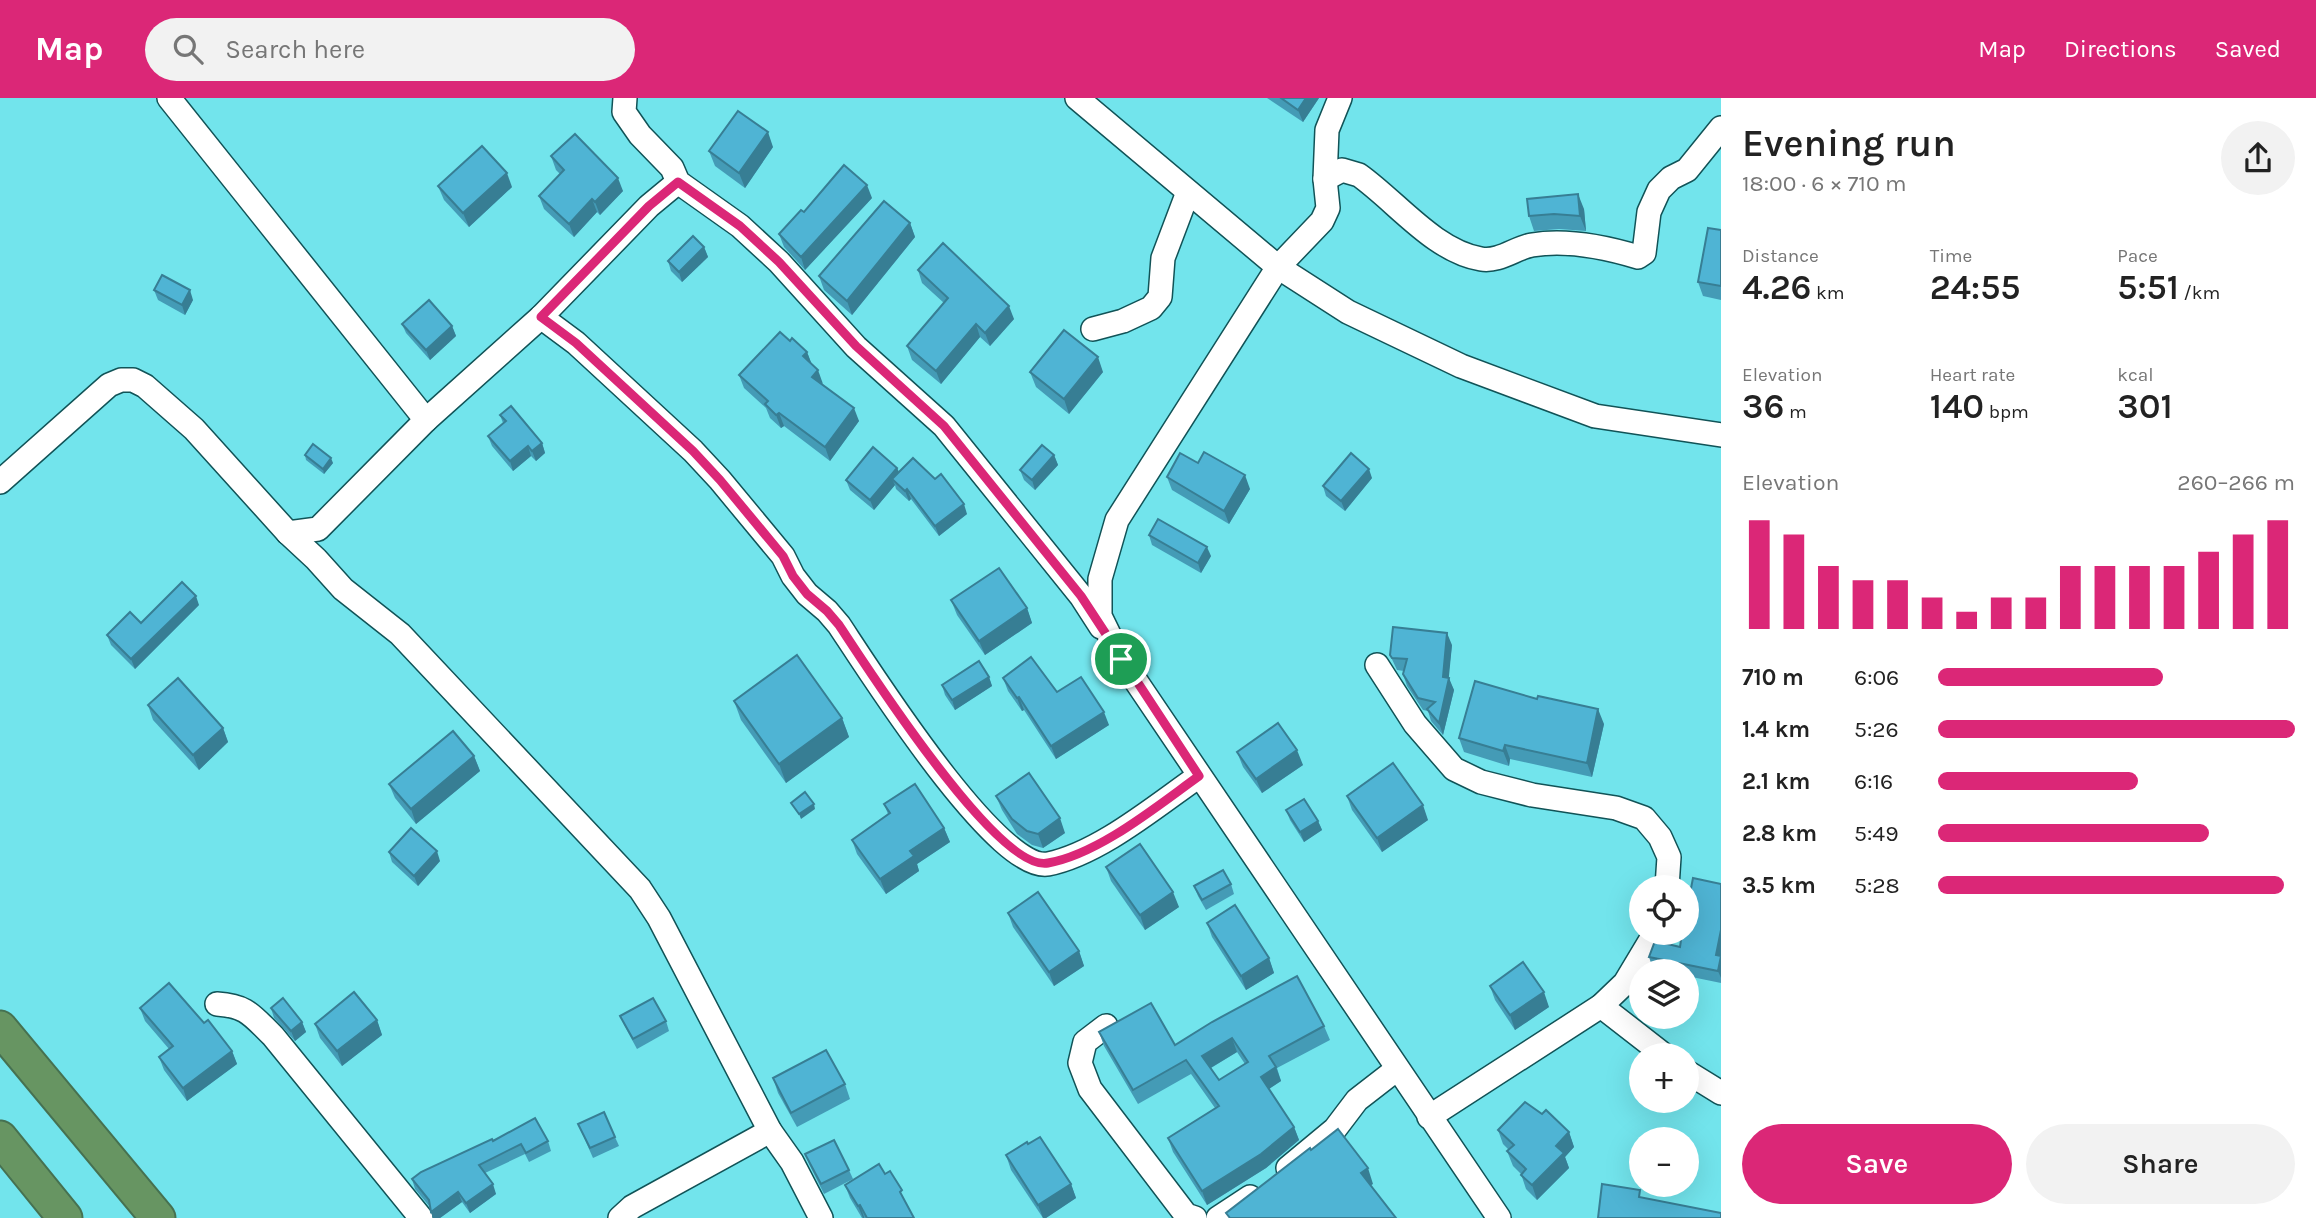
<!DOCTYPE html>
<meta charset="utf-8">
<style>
body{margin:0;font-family:Karla,sans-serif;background:#f2f2f2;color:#222;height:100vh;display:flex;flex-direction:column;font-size:26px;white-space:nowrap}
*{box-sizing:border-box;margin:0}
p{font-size:23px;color:#767676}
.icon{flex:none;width:38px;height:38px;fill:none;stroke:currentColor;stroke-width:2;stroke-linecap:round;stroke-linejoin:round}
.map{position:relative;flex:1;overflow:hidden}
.details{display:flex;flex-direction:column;background:#fff;width:595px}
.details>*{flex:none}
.buttons{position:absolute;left:1629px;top:777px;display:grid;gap:14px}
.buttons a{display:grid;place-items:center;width:70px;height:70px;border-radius:50%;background:#fff;box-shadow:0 7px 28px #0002;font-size:35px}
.pin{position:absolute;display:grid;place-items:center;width:60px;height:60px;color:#fff;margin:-30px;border:4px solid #fff;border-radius:50%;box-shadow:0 2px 7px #0007}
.round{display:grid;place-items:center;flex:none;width:74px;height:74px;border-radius:37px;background:#f2f2f2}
.overview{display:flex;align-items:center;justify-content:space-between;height:119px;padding:0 21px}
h1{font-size:38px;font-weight:600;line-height:52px}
.figures{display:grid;grid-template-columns:repeat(3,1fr);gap:10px;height:119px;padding:7px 21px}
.figures div{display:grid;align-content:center}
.figures b{font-size:35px;font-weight:600}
.figures small{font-size:19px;font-weight:400}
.figures p{font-size:19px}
.chart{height:196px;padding:14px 21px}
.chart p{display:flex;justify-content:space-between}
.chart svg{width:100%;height:126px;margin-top:7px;stroke:#db2777;stroke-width:6}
.action{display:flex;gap:14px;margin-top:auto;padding:14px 21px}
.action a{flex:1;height:80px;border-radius:42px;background:#db2777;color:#fff;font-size:28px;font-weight:600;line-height:80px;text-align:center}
.action a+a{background:#f2f2f2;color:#222}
ul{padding:0 21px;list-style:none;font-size:23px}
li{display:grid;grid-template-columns:112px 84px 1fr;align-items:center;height:52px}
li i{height:18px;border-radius:9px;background:#db2777}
header{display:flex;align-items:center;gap:42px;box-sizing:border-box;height:98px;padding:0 35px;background:#db2777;color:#fff}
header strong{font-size:33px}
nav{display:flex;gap:38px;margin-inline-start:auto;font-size:24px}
.search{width:490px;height:63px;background:#f2f2f2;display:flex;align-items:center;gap:18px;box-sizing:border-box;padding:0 24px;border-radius:38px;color:#767676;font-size:26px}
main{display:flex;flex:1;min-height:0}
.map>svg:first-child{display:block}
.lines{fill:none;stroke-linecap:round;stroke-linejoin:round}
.minor-casing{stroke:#115357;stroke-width:26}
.highway-casing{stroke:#467151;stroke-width:37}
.minor{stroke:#fff;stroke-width:23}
.highway{stroke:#679562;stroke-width:33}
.wall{fill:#449bb6;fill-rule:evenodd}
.shaded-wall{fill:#377e94}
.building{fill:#4fb4d4;stroke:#377e94;stroke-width:2;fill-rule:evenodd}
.route-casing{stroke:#fff;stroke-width:14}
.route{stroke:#db2777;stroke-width:9}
</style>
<header>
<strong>Map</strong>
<div class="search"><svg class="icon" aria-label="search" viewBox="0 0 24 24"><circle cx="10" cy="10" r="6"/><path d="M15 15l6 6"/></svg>Search here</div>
<nav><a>Map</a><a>Directions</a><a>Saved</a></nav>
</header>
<main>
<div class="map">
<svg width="1721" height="1120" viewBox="0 0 1721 1120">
<rect width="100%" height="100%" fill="#72e4ec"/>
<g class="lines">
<defs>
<g id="minor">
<path d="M169,0L426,322"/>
<path d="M625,0L624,14L640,37L672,70L678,84L740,128L779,164L856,249L944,328L1081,498L1101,529"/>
<path d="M1077,0L1278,169L1348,214L1461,268L1595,318L1721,337"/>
<path d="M1340,0L1327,32L1325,81L1328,110L1322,123L1278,169L1117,422L1100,481V518L1121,561L1499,1120"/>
<path d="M1325,81L1342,72L1359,77C1397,104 1434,153 1481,161C1500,164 1515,150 1532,147C1567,141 1605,149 1638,159L1644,155L1649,114L1659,92L1671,80L1687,72L1721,30"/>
<path d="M541,219L576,245L693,353L720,382L783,458L793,478L807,496L827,513L839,527C867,569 997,775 1048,766C1099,756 1157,707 1199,678"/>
<path d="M1093,231L1123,223L1151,210L1160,199L1163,160L1188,94"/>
<path d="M0,384L109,287L121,282H133L145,288L194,331L288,435L316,461L343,491L400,536L640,791L659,820L770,1033L792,1064L821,1120"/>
<path d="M288,435L318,431L426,322L541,219L649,108L678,84"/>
<path d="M1377,567L1415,626L1454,671L1481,684L1532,697L1616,710L1644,720L1660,739L1669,759L1667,789"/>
<path d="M217,906C248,908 252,918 273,938L421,1120"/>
<path d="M1601,908L1664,957"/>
<path d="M1106,928L1085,944L1080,965L1090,991L1186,1117L1195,1120"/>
<path d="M1687,974L1721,995"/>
<path d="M1429,1019L1601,908L1625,885L1655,835"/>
<path d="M1288,1070L1335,1031L1357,1002L1397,971"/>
<path d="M620,1120L632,1109L770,1033"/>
<path d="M1218,1120L1250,1099"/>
</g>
<g id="highway">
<path d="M0,930L158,1120"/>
<path d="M0,1040L65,1120"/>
</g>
</defs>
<use href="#minor" class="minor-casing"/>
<use href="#highway" class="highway-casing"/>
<use href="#minor" class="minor"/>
<use href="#highway" class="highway"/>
</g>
<g class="wall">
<path d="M1267,0H1319L1303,24Z"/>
<path d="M773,49L745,90L715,68L709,53Z"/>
<path d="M551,58L623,93L600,117L597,114L574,139L544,111L539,98L560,76L556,72Z"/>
<path d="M438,88L512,89L469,129L444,102Z"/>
<path d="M872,100L805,172L784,149L779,136L804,114Z"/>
<path d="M1584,111L1586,133L1559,131L1534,133L1529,118Z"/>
<path d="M910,125L915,139L852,217L824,192L819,178Z"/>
<path d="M1721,132V202L1703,198L1698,184Z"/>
<path d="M704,149L708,159L682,184L671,173L668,163Z"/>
<path d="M918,172L1014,221L990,248L980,239L941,286L912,262L907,248L944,205L922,185Z"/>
<path d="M154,192L193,202L185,217L158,202Z"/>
<path d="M402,226L452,228L456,238L430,262L406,235Z"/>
<path d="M790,243L807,254L812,267L822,286L859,323L830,363L784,328L781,330L770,320L766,310L744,290L739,277Z"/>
<path d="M1030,274H1103L1069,316L1036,289Z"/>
<path d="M500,317L542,345L545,355L536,363L531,358L513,373L492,348L488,338L503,325Z"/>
<path d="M305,357L333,365L324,376L306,362Z"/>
<path d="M1054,357L1058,367L1035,392L1024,382L1020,372Z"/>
<path d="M1198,365L1250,391L1229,426L1172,392L1167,379Z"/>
<path d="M897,370L899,374L967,416L939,438L911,401L909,403L896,391L895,387L874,412L850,392L846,382Z"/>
<path d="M1372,380L1345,413L1326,398L1323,388Z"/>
<path d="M1149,437L1211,458L1201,475L1152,447Z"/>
<path d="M951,502L1027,510L1032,525L985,557L957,517Z"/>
<path d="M199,507L135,571L111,547L107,537Z"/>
<path d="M1452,547L1448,580L1454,592L1443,637L1431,623L1428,613L1423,612L1407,588L1403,576L1404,573L1397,572L1390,557Z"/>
<path d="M989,579L992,588L955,612L945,597L942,587Z"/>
<path d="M1003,580L1057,594L1109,627L1056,661L1024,612L1022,613L1008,593Z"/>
<path d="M734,603L842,620L849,639L786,685L741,622Z"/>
<path d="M148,607L223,630L228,644L199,672L153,622Z"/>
<path d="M1604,626L1592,679L1510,661L1509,668L1464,654L1459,640Z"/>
<path d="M1237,654L1303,667L1262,695L1243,669Z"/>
<path d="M474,658L480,673L416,726L395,700L389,686Z"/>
<path d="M996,698L1065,735L1043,750L1032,747L1017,736L1002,712Z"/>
<path d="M1347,698L1428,722L1382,754L1352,712Z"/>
<path d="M884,706L944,730L950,744L917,766L919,773L886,796L857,756L852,742L888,716Z"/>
<path d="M1286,712L1318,723L1322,732L1304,744L1290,722Z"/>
<path d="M389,754L440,763L418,788L392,764Z"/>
<path d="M1106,769L1179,809L1145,832L1111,783Z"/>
<path d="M1231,786L1234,796L1206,812L1198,798L1194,788Z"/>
<path d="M1721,786V885L1687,878V873H1663L1653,871L1649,859L1680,849Z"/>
<path d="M1008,815L1079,853L1084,868L1054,888L1013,829Z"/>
<path d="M1207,825L1269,860L1274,875L1246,892L1212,839Z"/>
<path d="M1490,888L1549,909L1515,932L1495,902Z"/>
<path d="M140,910L204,925L232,953L237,966L187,1003L164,972L159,959L169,951L145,923Z"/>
<path d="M271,910L302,924L306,934L295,943L274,920Z"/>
<path d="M620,918L666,923L669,933L637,951L624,927Z"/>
<path d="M377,922L382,937L342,968L320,940L315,926Z"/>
<path d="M1324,928L1330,942L1277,970L1281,983L1269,991L1294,1029L1299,1042L1266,1070L1207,1107L1173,1054L1168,1040L1215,1010L1191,976L1138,1006L1104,948L1099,934L1175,947ZM1237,954L1245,966L1219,982L1211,970Z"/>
<path d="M773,980L845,986L850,1001L797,1029L778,995Z"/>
<path d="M1542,1016L1569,1034L1574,1049L1565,1059L1569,1070L1537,1102L1526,1091L1521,1076L1513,1068L1507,1053L1509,1052L1503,1046L1498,1032Z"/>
<path d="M578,1026L615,1039L619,1048L593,1060Z"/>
<path d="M493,1043H548L551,1053L529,1064L525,1056L485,1075L496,1096L470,1115L462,1104L440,1120H433L430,1109L415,1091L412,1081Z"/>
<path d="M805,1056L849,1072L853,1081L824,1096L809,1066Z"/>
<path d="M1006,1057L1071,1086L1076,1100L1046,1120H1043L1011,1072Z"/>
<path d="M885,1076L906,1105L914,1120H862L850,1100L845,1087Z"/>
</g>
<g class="shaded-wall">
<path d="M1306,0H1319L1303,24L1298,12Z"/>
<path d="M768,34L773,49L745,90L739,75Z"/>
<path d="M507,75L512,89L469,129L463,115Z"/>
<path d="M618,80L623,93L600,117L595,104Z"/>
<path d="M867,87L872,100L805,172L801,159Z"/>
<path d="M1578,96L1584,111L1586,133L1580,118Z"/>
<path d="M592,101L597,114L574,139L569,126Z"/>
<path d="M910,125L915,139L852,217L847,203Z"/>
<path d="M704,149L708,159L682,184L679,174Z"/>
<path d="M190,192L193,202L185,217L182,207Z"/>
<path d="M1009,208L1014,221L990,248L985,235Z"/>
<path d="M976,226L980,239L941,286L936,273Z"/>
<path d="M452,228L456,238L430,262L426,252Z"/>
<path d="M807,254L812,267L803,258Z"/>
<path d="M1098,259L1103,274L1069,316L1064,301Z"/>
<path d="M818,272L823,286L812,279Z"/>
<path d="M854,310L859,323L830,363L825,349Z"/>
<path d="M779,315L784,328L781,330L776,317Z"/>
<path d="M542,345L545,355L536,363L532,353Z"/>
<path d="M528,348L531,358L513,373L510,363Z"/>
<path d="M1054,357L1058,367L1035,392L1032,382Z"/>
<path d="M331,360L333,365L324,376L323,371Z"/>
<path d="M897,370L901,379L892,381L895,387L874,412L870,402Z"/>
<path d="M1369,371L1372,380L1345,413L1341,403Z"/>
<path d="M1245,377L1250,391L1229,426L1224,413Z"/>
<path d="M907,391L911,401L909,403L905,393Z"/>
<path d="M964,406L967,416L939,438L935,428Z"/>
<path d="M1207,449L1211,458L1201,475L1198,465Z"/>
<path d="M196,498L199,507L135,571L131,561Z"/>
<path d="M1027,510L1032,525L985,557L979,543Z"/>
<path d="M1447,535L1452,547L1448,588L1449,580L1454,592L1443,637L1439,625Z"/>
<path d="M989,579L992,588L955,612L952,602Z"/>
<path d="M1019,599L1024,612L1022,613L1017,600Z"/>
<path d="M1598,611L1604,626L1592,679L1587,665Z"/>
<path d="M1104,614L1109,627L1056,661L1051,648Z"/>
<path d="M842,620L849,639L786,685L779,666Z"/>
<path d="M223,630L228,644L199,672L193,657Z"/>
<path d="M1505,647L1510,661L1509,668L1503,653Z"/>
<path d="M1297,652L1303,667L1262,695L1256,681Z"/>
<path d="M474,658L480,673L416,726L411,711Z"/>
<path d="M814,706L815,711L801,721L799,716Z"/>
<path d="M1423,707L1428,722L1382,754L1377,740Z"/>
<path d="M1060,720L1065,735L1043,750L1038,736Z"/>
<path d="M1318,723L1322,732L1304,744L1300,734Z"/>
<path d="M944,730L950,744L917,766L919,773L886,796L880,781L910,753Z"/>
<path d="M437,753L440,763L418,788L414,778Z"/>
<path d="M1173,794L1179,809L1145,832L1140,817Z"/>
<path d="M1721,832V880L1718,873L1716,857Z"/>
<path d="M1079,853L1084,868L1054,888L1049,874Z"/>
<path d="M1269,860L1274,875L1246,892L1241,878Z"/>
<path d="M1544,894L1549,909L1515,932L1510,917Z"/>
<path d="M377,922L382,937L342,968L337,953Z"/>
<path d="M302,924L306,934L295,943L291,933Z"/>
<path d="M1232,940L1237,954L1207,972L1202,958Z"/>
<path d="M232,953L237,966L187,1003L183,990Z"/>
<path d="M1276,969L1281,983L1266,993L1261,979Z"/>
<path d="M1294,1029L1299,1042L1266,1070L1207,1107L1202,1093Z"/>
<path d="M1569,1034L1574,1049L1565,1059L1569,1070L1537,1102L1532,1087L1556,1048Z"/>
<path d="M1368,1070L1373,1086L1367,1090L1361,1075Z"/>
<path d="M493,1086L496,1096L470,1115L466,1105Z"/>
<path d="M1071,1086L1076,1100L1046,1120H1043L1038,1107Z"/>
<path d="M458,1094L462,1104L440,1120H433L431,1114Z"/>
<path d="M860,1107L864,1119V1120H863L858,1108Z"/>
</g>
<g class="building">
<path d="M1281,0H1306L1298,12Z"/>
<path d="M738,13L768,34L739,75L709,53Z"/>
<path d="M575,36L618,80L595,104L592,101L569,126L539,98L564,72L551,58Z"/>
<path d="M482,48L507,75L463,115L438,88Z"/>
<path d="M844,67L867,87L801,159L779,136L801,112L804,114Z"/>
<path d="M1578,96L1580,118L1554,116L1529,118L1527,101Z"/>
<path d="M884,103L910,125L847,203L819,178Z"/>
<path d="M1708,130L1721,132V188L1698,184Z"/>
<path d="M693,138L704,149L679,174L668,163Z"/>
<path d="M943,145L1009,208L985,235L976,226L936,273L907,248L948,200L918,172Z"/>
<path d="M162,177L190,192L182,207L154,192Z"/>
<path d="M429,202L452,228L426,252L402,226Z"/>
<path d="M1064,232L1098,259L1064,301L1030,274Z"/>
<path d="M780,234L790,243L792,240L807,254L803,258L818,272L812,279L854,310L825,349L779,315L776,317L765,306L768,303L739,277Z"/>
<path d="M511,308L542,345L532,353L528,348L510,363L488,338L506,323L500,317Z"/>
<path d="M313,346L331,360L323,371L305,357Z"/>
<path d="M1042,347L1054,357L1032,382L1020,372Z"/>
<path d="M873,349L897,370L870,402L846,382Z"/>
<path d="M1204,354L1245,377L1224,413L1167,379L1180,355L1198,365Z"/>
<path d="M1351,355L1369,371L1341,403L1323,388Z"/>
<path d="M913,360L935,381L941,376L964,406L935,428L907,391L905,393L892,381Z"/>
<path d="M1158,421L1207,449L1198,465L1149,437Z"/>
<path d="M999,470L1027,510L979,543L951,502Z"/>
<path d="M182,484L196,498L131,561L107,537L130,514L141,525Z"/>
<path d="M1393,529L1447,535L1443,579L1449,580L1439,625L1427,611L1435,604L1418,600L1403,576L1407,561L1392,560L1390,557Z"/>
<path d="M797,557L842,620L779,666L734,603Z"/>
<path d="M1031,559L1057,594L1081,579L1104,614L1051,648L1019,599L1017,600L1003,580Z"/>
<path d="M979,563L989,579L952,602L942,587Z"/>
<path d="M178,580L223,630L193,657L148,607Z"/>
<path d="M1475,583L1537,601L1538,598L1598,611L1587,665L1505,647L1503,653L1459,640Z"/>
<path d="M1278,625L1297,652L1256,681L1237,654Z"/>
<path d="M453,633L474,658L411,711L389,686Z"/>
<path d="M1393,665L1423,707L1377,740L1347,698Z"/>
<path d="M1029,675L1060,720L1038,736L1027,733L1012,721L996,698Z"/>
<path d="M915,686L944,730L910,753L914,758L880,781L852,742L890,715L884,706Z"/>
<path d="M805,694L814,706L799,716L791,705Z"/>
<path d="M1304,701L1318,723L1300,734L1286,712Z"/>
<path d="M411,730L437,753L414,778L389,754Z"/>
<path d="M1140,746L1173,794L1140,817L1106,769Z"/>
<path d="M1223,772L1231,786L1202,802L1194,788Z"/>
<path d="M1693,780L1721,786V832L1716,857L1721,858L1718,873L1649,859L1655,843L1680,849L1682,835H1687V811Z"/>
<path d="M1038,794L1079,853L1049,874L1008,815Z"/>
<path d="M1235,807L1269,860L1241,878L1207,825Z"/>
<path d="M1523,864L1544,894L1510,917L1490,888Z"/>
<path d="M1297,878L1324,928L1269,958L1276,969L1261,979L1294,1029L1261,1056L1202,1093L1168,1040L1219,1008L1186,962L1133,992L1099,934L1151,905L1175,947L1212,924ZM1232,940L1248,964L1219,982L1202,958Z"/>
<path d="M169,885L204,925L208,922L232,953L183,990L159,959L173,948L140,910Z"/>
<path d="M354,894L377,922L337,953L315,926Z"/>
<path d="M283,900L302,924L291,933L271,910Z"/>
<path d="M653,900L666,923L633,941L620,918Z"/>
<path d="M826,952L845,986L791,1015L773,980Z"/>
<path d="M1525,1004L1542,1016L1546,1012L1569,1034L1556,1048L1564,1055L1532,1087L1521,1077L1526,1071L1507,1053L1514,1047L1498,1032Z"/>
<path d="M604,1014L615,1039L590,1050L578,1026Z"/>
<path d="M535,1020L548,1043L526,1055L521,1046L479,1067L493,1086L466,1105L458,1094L431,1114L429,1102L412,1081L421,1074L492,1041L493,1043Z"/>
<path d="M1338,1031L1368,1070L1361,1075L1396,1120H1230L1226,1115L1310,1050L1311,1052Z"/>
<path d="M1040,1039L1071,1086L1038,1107L1006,1057L1027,1044L1028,1046Z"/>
<path d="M834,1042L849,1072L821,1086L805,1056Z"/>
<path d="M879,1066L885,1076L890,1073L902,1092L900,1094L914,1120H867L860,1107L858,1108L845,1087Z"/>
<path d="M1602,1086L1640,1092L1639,1099L1721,1115V1120H1598Z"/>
</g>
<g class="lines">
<defs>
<path id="route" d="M678,84L740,128L779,164L856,248L944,328L1081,498L1199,678C1157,708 1099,756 1048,765C998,775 867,569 839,527L827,513L807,496L793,478L783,458L720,382L693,353L576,245L541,219L649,108Z"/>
</defs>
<use href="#route" class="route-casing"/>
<use href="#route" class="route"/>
</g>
</svg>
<div class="buttons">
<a><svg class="icon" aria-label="locate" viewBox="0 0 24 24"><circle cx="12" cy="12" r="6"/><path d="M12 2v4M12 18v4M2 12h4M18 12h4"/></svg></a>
<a><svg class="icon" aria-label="layers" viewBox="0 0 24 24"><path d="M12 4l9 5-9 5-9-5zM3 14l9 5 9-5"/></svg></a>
<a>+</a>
<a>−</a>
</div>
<div class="pin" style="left:1121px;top:561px;background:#1e9e55"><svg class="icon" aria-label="arrive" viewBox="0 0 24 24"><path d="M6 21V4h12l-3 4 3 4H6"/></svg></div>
</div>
<section class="details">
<div class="overview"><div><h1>Evening run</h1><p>18:00 · 6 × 710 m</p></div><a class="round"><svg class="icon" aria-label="share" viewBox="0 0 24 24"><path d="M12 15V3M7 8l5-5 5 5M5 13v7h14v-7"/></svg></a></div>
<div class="figures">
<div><p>Distance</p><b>4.26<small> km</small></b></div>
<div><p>Time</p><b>24:55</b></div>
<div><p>Pace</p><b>5:51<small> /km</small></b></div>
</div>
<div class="figures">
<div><p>Elevation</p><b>36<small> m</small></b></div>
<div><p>Heart rate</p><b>140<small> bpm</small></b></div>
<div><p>kcal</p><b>301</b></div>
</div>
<div class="chart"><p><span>Elevation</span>260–266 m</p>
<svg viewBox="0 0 160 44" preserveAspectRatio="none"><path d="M5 44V6M15 44V11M25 44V22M35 44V27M45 44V27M55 44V33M65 44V38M75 44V33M85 44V33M95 44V22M105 44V22M115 44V22M125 44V22M135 44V17M145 44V11M155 44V6"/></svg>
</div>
<ul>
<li><b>710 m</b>6:06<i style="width:63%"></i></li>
<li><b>1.4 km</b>5:26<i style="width:100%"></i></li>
<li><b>2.1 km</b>6:16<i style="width:56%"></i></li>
<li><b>2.8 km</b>5:49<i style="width:76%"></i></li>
<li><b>3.5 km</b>5:28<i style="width:97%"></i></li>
</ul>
<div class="action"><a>Save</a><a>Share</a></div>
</section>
</main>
